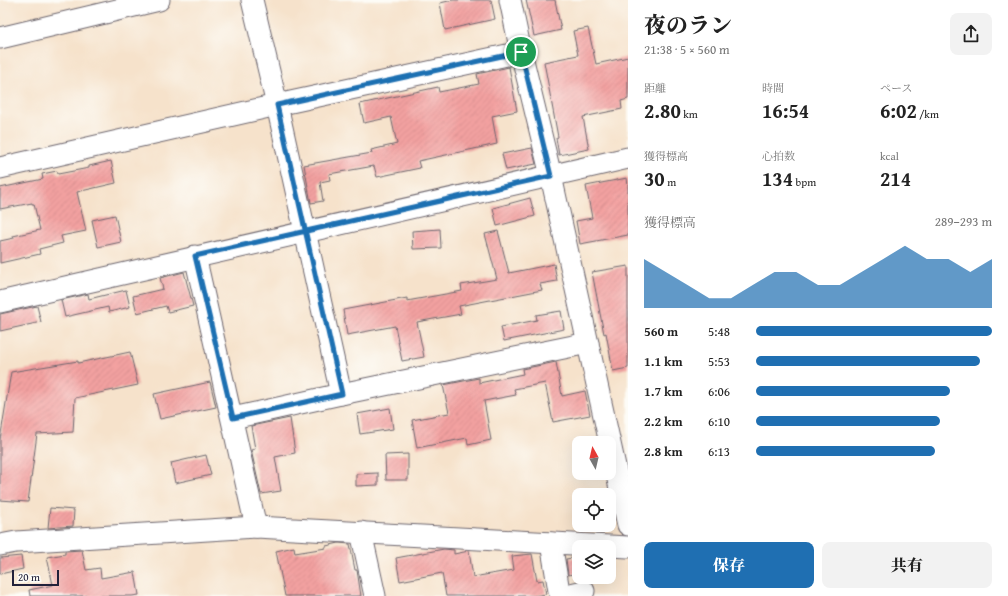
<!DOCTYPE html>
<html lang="ja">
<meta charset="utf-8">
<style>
body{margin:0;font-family:"Gentium Book Plus","Noto Serif JP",serif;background:#f2f2f2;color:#222;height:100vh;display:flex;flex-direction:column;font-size:15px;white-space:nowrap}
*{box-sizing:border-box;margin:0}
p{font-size:13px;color:#767676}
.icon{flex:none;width:22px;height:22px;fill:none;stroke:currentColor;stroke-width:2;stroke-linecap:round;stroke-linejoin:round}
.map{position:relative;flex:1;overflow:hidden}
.panel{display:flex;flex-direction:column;background:#fff;width:380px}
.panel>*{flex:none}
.needle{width:26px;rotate:352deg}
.buttons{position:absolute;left:572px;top:436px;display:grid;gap:8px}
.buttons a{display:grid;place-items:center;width:44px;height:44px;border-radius:8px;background:#fff;box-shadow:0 4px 16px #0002;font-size:20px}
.scale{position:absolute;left:12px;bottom:10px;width:47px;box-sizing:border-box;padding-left:4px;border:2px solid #22223b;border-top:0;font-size:11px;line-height:14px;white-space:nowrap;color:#22223b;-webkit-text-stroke:3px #fdfcf7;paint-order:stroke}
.pin{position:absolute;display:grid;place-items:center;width:34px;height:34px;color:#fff;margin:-17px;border:2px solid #fff;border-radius:50%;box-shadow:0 1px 4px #0007}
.round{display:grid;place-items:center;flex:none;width:42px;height:42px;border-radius:8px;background:#f2f2f2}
.headline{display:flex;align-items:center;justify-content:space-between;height:68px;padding:0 16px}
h1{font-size:22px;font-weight:800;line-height:30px}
.figures{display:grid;grid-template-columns:repeat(3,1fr);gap:6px;height:68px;padding:4px 16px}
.figures div{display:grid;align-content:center}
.figures b{font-size:20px;font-weight:800}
.figures small{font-size:11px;font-weight:400}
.figures p{font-size:11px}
.chart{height:112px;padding:8px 16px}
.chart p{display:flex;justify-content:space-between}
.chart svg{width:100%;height:72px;margin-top:4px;fill:#1f6fb2;opacity:.7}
.action{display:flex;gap:8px;margin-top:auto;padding:8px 16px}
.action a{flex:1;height:46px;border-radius:8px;background:#1f6fb2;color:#fff;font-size:16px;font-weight:800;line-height:46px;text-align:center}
.action a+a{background:#f2f2f2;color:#222}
ul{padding:0 16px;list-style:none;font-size:13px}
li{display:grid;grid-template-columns:64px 48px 1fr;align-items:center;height:30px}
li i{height:10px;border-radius:5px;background:#1f6fb2}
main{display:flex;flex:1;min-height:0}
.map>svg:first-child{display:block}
.building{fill:url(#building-hatch)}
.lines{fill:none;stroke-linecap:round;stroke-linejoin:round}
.minor-casing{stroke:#6c656d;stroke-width:23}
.minor{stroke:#fff;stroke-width:21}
.route-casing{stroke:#fff;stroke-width:8}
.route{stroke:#1f6fb2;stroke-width:5}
</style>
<main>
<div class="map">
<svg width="628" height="596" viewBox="0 0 628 596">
<defs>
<pattern id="building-hatch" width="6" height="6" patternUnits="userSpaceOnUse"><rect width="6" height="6" fill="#f3a1a0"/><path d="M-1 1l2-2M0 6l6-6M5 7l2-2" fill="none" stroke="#d08a8b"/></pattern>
</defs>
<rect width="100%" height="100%" fill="#fdfcf7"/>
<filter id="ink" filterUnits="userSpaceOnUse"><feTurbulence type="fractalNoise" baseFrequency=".025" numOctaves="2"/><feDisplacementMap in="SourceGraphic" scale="8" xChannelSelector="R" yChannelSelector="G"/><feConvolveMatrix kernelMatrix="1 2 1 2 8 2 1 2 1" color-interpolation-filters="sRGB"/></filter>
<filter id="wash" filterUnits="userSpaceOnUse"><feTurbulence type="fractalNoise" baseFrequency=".012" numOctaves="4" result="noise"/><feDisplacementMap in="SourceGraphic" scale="16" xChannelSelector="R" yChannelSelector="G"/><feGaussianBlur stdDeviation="0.9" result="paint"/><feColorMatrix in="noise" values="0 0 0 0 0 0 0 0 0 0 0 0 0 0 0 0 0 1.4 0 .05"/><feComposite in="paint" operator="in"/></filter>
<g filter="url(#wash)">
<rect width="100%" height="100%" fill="#f6e2cb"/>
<g id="blocks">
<g class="building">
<path d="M453,0H491L495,19L445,30L440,3Z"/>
<path d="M526,0H555L561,30L534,36Z"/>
<path d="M588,28L596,64L628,57V99L621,101L622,109L583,117L589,149L559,155L556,138L558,137L544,62L578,55L573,31Z"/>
<path d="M509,67L517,111L492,116L497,144L418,161L420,168L377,177L374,166L329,174L330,180L320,182L323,201L311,203L304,165L372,153L371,150L397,144L391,117L364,123L360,104L438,87L439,92L479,84L477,74Z"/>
<path d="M532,148L536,164L506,170L502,154Z"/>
<path d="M111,161L116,183L77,192L86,231L61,236L63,243L39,249L40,254L0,263V241L14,238L13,236L40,230L34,204H32V203L0,209V188L43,179L42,174L57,171L58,174L89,168V166Z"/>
<path d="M627,178L628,186V235L580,244L576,221L592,218L586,186Z"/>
<path d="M530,198L535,216L497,226L493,208Z"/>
<path d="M115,215L121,242L98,247L92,220Z"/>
<path d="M440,229L441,248L413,249L412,231Z"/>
<path d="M498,231L509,273L554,264L557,281L540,284L542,290L459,306L461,314L417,322L424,357L402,361L395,326L347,335L343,310L407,298V301L462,291L461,285L497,279L485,234Z"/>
<path d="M628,266V368L613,371L606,333L604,334L592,272Z"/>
<path d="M184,272L193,306L168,312L166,306L137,313L133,296L163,289L160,278Z"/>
<path d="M126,290L130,307L109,312L108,307L65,317L61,300L88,294L89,299Z"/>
<path d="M37,306L41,322L0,331V314Z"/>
<path d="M561,311L564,329L504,341L501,327L537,320L536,315Z"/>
<path d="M130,352L138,385L75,398L73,432L37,434L28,502L0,500V440L11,372L78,361V363Z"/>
<path d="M556,362L562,396L585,391L590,415L553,422L545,383L514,389L516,395L484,401L491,440L468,445L467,438L417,448L412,420L449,413L443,385L479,378V383L523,374L522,369Z"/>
<path d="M210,382L216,407L160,419L154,394Z"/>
<path d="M390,408L393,429L360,434L357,414Z"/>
<path d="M290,418L295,453L275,457L281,491L261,494L251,450L255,449L251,426Z"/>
<path d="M408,454V480H386L385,455Z"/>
<path d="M206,455L211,475L175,483L171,463Z"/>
<path d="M378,473V485L356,486V474Z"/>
<path d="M50,508L74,510L73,526L48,528Z"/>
<path d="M339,543L350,544L355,570H357L361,596H285L276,551L294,547L295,553L326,548V546Z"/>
<path d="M444,549L454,550V554L469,551L473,577L514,570L512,556L532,554L537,581L543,580L546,594L535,596H446L442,573L400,581L396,558Z"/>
<path d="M82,550L86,570L100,568L101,578L135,572L139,595L132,596H30L29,590L53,585L47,557L65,554V551Z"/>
<path d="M21,556L23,569L0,574V558Z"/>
<path d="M579,557V573L568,575L566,559Z"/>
</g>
</g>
</g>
<g filter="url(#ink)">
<use href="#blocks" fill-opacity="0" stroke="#6c656d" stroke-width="1"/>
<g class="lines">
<defs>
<g id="minor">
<path d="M252,0L277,105L341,394"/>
<path d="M510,0L521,52L551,176L628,525"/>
<path d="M0,38L159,0"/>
<path d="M0,168L277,105L521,52"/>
<path d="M195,256L256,527"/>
<path d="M0,302L628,158"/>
<path d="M233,418L341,394L588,343"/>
<path d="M361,532L375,596"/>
<path d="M551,543L559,591L566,595L584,591"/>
<path d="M0,545L16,542L256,527L628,547"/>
</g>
</defs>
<use href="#minor" class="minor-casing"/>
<use href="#minor" class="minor"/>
</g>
</g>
<g class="lines" filter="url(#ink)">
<defs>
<path id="route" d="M521,52L277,105L342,394L233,418L195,256L551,176L521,52"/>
</defs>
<use href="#route" class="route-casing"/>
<use href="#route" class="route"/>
</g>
</svg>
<div class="buttons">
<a><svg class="needle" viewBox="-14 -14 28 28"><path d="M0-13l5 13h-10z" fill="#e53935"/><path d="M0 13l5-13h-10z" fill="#767676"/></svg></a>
<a><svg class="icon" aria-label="locate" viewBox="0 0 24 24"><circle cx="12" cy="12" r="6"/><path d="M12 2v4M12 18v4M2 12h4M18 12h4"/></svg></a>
<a><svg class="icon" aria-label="layers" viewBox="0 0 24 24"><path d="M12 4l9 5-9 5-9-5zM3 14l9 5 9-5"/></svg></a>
</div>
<div class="scale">20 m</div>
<div class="pin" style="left:521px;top:52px;background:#1e9e55"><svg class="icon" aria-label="arrive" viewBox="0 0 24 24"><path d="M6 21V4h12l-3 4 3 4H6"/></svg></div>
</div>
<section class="panel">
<div class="headline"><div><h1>夜のラン</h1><p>21:38 · 5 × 560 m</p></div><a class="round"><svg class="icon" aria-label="share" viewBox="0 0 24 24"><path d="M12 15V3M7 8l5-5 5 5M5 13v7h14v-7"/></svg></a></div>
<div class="figures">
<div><p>距離</p><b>2.80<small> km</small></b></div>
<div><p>時間</p><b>16:54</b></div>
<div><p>ペース</p><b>6:02<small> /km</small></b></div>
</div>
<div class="figures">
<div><p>獲得標高</p><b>30<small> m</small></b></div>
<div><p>心拍数</p><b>134<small> bpm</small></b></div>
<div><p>kcal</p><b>214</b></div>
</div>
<div class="chart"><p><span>獲得標高</span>289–293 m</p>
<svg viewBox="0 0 160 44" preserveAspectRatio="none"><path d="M0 44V14L10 22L20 30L30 38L40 38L50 30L60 22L70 22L80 30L90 30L100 22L110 14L120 6L130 14L140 14L150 22L160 14V44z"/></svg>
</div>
<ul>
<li><b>560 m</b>5:48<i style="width:100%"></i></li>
<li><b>1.1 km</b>5:53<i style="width:95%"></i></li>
<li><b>1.7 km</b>6:06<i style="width:82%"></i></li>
<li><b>2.2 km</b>6:10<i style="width:78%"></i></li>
<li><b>2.8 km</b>6:13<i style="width:76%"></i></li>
</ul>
<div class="action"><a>保存</a><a>共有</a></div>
</section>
</main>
